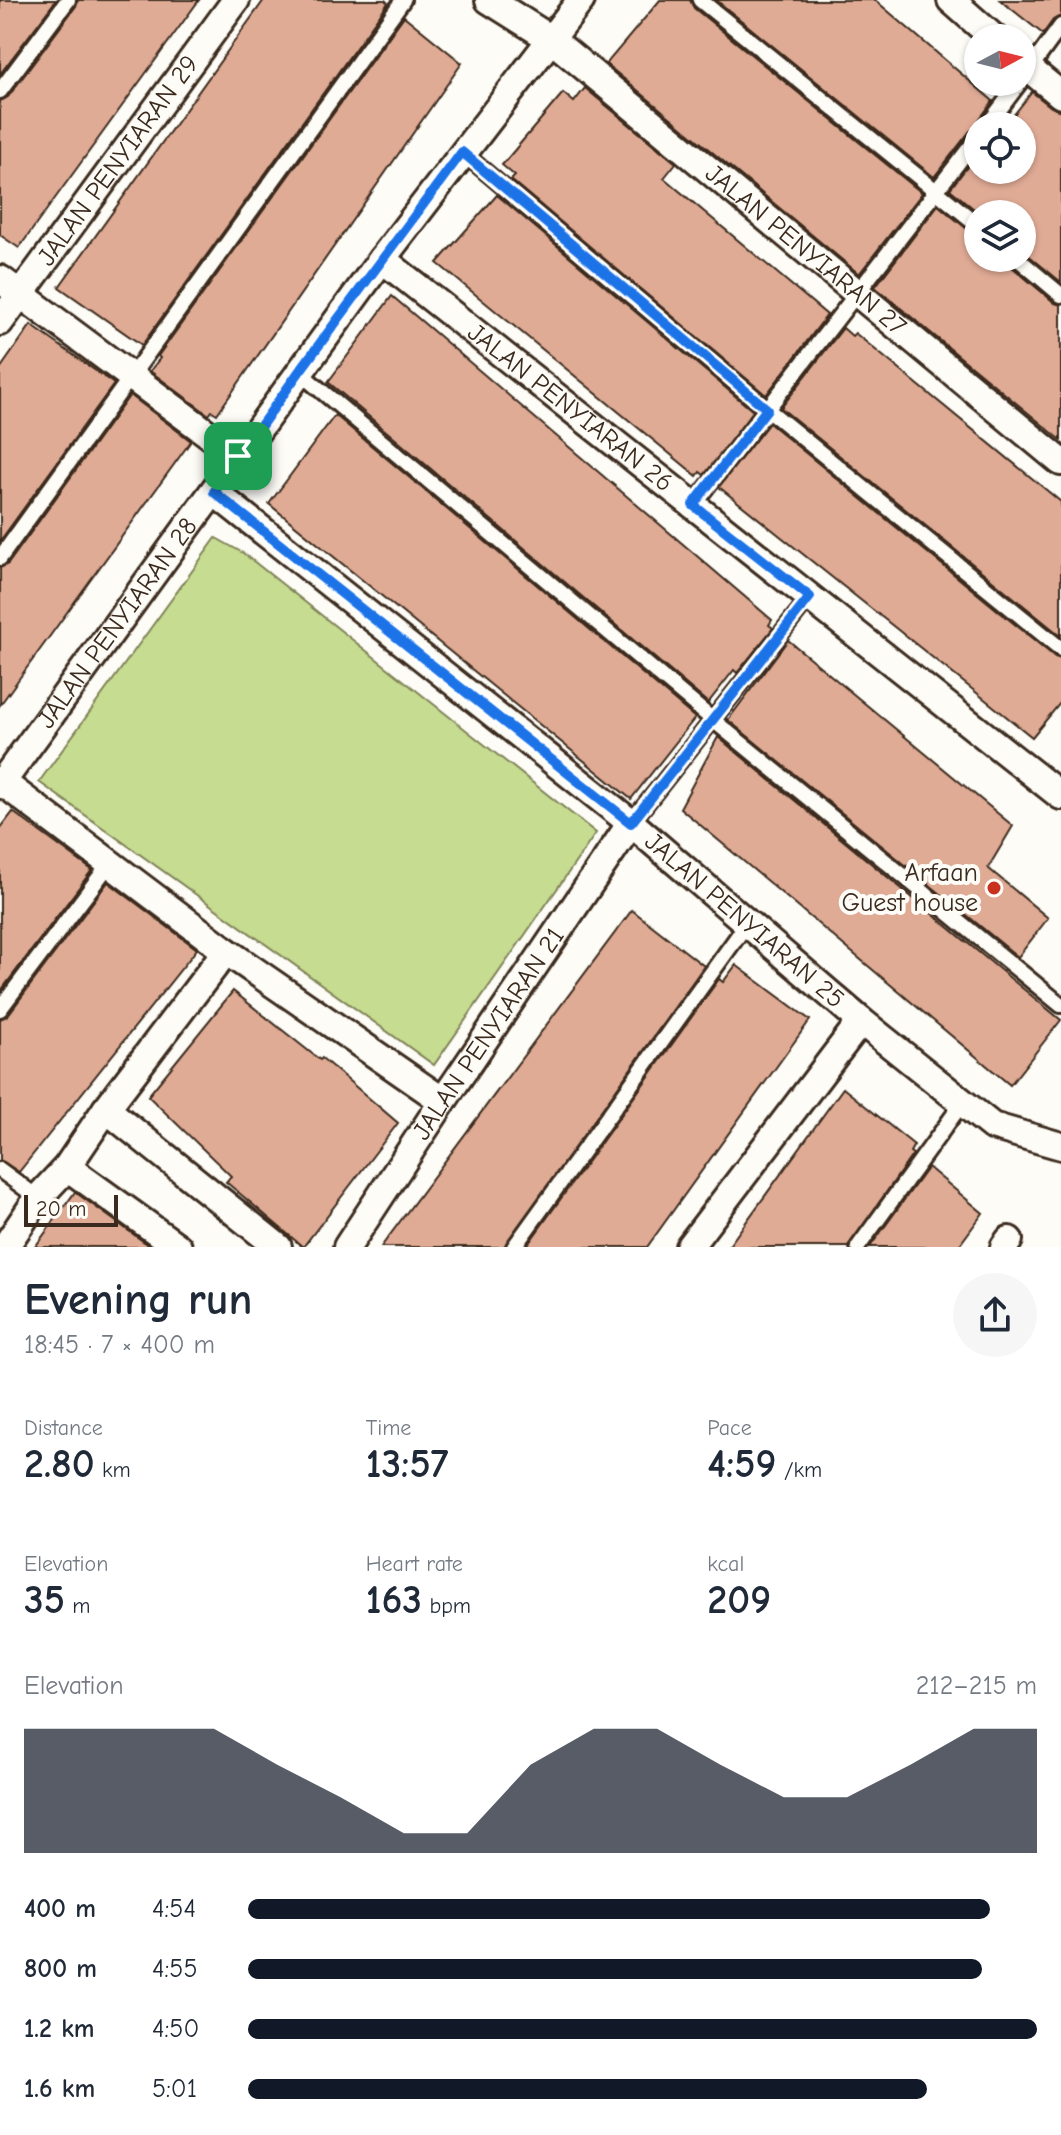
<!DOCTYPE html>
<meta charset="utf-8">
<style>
body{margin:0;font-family:"Comic Neue",sans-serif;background:#f6f6f7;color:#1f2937;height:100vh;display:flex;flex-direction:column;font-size:30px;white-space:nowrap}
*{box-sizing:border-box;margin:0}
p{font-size:26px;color:#747a83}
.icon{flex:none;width:44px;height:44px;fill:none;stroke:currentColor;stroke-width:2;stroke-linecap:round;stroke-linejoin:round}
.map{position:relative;height:1247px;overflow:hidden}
.panel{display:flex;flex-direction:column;background:#fff;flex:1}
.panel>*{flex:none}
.needle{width:52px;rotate:83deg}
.controls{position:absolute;left:964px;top:24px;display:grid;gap:16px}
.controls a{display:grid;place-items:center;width:72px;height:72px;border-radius:50%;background:#fff;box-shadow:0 2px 6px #0004;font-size:40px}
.scale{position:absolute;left:24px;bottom:20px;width:94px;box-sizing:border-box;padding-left:8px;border:4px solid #3b2a1e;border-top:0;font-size:22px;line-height:28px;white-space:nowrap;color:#3b2a1e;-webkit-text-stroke:6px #fdfcf7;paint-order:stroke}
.pin{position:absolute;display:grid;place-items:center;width:68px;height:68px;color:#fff;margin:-34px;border-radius:16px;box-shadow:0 4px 12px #0006}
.round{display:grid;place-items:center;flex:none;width:84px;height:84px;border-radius:42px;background:#f6f6f7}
.headline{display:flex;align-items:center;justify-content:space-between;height:136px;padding:0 24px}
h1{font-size:44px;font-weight:600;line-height:60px}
.metrics{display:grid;grid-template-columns:repeat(3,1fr);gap:12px;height:136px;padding:8px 24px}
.metrics div{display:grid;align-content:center}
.metrics b{font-size:40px;font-weight:600}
.metrics small{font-size:22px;font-weight:400}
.metrics p{font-size:22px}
.chart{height:224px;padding:16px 24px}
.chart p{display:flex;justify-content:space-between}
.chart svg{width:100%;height:144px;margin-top:8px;fill:#111827;opacity:.7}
ul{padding:0 24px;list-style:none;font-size:26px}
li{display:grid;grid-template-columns:128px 96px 1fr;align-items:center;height:60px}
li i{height:20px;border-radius:10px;background:#111827}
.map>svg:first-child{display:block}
.green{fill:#c6dc91;stroke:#808358;stroke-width:2}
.building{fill:#e0ab95;stroke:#3b2a1e;stroke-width:2}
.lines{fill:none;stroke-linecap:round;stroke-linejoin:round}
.service-casing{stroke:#3b2a1e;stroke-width:20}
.minor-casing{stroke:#3b2a1e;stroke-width:32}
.service{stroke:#fdfcf7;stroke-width:14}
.minor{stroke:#fdfcf7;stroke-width:26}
.route-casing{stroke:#fff;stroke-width:16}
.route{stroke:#1a73e8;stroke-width:10}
.poi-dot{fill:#c8321e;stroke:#fdfcf7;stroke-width:3}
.labels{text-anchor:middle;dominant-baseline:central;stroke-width:8;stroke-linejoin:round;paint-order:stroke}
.street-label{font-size:26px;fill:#3b2a1e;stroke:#fdfcf7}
.poi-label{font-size:26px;fill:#3b2a1e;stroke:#fdfcf7;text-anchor:end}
</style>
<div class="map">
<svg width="1061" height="1247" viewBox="0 0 1061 1247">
<rect width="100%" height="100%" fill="#fdfcf7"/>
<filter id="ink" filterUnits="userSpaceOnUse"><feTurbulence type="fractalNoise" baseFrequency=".0125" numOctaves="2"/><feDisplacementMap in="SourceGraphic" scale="16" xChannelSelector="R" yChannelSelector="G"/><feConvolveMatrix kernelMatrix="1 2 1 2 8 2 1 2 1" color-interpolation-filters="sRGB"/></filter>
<g filter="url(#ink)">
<path class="green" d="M216,538L243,553L596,833L434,1065L39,782Z"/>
<g class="building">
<path d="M0,0H56L0,74Z"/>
<path d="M78,0H199L19,248L0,235V101L8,97L76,6Z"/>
<path d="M264,0H385L388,3L142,345L59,287Z"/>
<path d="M660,0H690L694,8L922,193L859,274L606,64Z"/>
<path d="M716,0H875L993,101L979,120L977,127L970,131L934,177Z"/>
<path d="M1000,0H1061V16L1053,20L1043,34Z"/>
<path d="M404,16L462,63L217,414L212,411L209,415L150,371L160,358L158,356Z"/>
<path d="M585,88L676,163L664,178L827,315L766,395L511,180L515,176L502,165L563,93L574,102Z"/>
<path d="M1032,92L1051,107L1061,111V282L1022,250V214H980L950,189L978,153V170H1022V126H1000L1009,114L1012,117Z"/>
<path d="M497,195L753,411L704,475L700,472L697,476L437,263Z"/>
<path d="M938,205L972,233L978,235V258H1007L1011,266L1055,303L1061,305V440L875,287Z"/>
<path d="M392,296L772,620L769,625L773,628L737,673L734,670L708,703L328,382Z"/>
<path d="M31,325L114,384L0,541V369Z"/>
<path d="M843,328L852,336L855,333L1061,502V636L781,408Z"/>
<path d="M130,395L191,441L0,705V568L8,564Z"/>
<path d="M335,415L695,718L631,799L269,504Z"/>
<path d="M769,423L1055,657L1061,659V702L1032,737L719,487Z"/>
<path d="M788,640L1013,826L988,868L1048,918L1018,957L728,720Z"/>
<path d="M718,737L1061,1020L1010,1085L680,808Z"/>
<path d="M13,812L92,870L0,992V829Z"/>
<path d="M108,882L197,949L19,1172L0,1160V1019L8,1015Z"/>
<path d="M632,910L704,966L504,1247H381Z"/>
<path d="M736,965L810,1020L647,1247H526L719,979L723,982Z"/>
<path d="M233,991L320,1060L322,1058L398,1123L303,1247L226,1182L231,1176L148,1096Z"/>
<path d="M843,1088L914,1145L910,1152L913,1154L848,1247H728Z"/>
<path d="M928,1167L983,1213L958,1247H870Z"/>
<path d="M75,1192L151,1247H35Z"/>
</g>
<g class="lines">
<defs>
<g id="service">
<path d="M700,0L978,225"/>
<path d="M1026,74L1061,26"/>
<path d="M0,91L68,0"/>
<path d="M987,126L1020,82"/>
<path d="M462,152L767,409L1061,649"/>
<path d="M1017,258L1061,295"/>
<path d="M299,372L713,720L1061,1005"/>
<path d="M693,505L978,137"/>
<path d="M0,558L403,0"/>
<path d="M631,823L810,597"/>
<path d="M0,1009L110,863"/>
<path d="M0,1170L38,1198"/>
<path d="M514,1247L748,922"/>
<path d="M858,1247L963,1102"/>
</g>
<g id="minor">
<path id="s1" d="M489,0L551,39L1061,462"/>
<path d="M951,0L994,38"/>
<path d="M1022,63L1061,95"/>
<path id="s2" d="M382,259L1061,796"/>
<path d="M0,279L238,456"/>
<path id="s3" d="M0,322L236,0"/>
<path id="s4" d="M214,492L631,823L861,1021L992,1126L1061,1146"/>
<path d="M2,782L226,951L443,1101"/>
<path id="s5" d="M0,785L382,259L581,0"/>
<path d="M106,1109L278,1247"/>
<path d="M67,1167L178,1247"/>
<path d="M5,1247L38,1198L67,1167L106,1109L226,951"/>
<path id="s6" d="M347,1247L443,1101L631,823"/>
<path d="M689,1247L861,1021"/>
<path d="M1004,1247L1009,1240"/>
</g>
</defs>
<use href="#service" class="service-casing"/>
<use href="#minor" class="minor-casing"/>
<use href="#service" class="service"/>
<use href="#minor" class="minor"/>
</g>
</g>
<g class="lines" filter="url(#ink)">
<defs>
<path id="route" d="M462,152L767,409L693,505L810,597L631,823L214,492L299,372Z"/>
</defs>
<use href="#route" class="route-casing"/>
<use href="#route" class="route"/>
</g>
<circle class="poi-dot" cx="994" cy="888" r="8"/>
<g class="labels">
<g class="street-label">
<text stroke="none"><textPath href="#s3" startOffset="200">JALAN PENYIARAN 29</textPath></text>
<text stroke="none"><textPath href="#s1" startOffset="404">JALAN PENYIARAN 27</textPath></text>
<text stroke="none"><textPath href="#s2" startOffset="240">JALAN PENYIARAN 26</textPath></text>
<text stroke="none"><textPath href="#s5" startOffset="200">JALAN PENYIARAN 28</textPath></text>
<text stroke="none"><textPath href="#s4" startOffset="682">JALAN PENYIARAN 25</textPath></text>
<text stroke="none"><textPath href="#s6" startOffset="256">JALAN PENYIARAN 21</textPath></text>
</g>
<g class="poi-label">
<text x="978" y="873">Arfaan<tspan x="978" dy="30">Guest house</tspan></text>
</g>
</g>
</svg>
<div class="controls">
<a><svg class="needle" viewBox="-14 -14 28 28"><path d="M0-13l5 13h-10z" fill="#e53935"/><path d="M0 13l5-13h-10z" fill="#747a83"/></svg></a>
<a><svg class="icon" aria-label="locate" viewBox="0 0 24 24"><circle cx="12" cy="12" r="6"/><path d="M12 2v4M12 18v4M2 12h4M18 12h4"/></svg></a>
<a><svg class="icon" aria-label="layers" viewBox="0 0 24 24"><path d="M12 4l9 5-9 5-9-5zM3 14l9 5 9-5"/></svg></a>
</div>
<div class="scale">20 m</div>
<div class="pin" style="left:238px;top:456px;background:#1e9e55"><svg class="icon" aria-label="arrive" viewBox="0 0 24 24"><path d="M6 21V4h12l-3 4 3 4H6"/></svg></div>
</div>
<section class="panel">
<div class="headline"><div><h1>Evening run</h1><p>18:45 · 7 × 400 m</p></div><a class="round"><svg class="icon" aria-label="share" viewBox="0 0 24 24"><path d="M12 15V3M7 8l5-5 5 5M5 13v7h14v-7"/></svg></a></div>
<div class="metrics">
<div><p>Distance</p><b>2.80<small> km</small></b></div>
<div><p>Time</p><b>13:57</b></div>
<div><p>Pace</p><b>4:59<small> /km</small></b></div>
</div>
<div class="metrics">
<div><p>Elevation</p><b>35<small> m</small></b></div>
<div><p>Heart rate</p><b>163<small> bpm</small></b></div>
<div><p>kcal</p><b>209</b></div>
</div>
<div class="chart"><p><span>Elevation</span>212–215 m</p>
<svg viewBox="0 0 160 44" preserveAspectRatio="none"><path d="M0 44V6L10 6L20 6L30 6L40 17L50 27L60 38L70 38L80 17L90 6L100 6L110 17L120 27L130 27L140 17L150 6L160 6V44z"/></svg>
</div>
<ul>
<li><b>400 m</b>4:54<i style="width:94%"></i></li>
<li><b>800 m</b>4:55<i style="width:93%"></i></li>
<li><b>1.2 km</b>4:50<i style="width:100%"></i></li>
<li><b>1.6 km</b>5:01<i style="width:86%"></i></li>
</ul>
</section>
